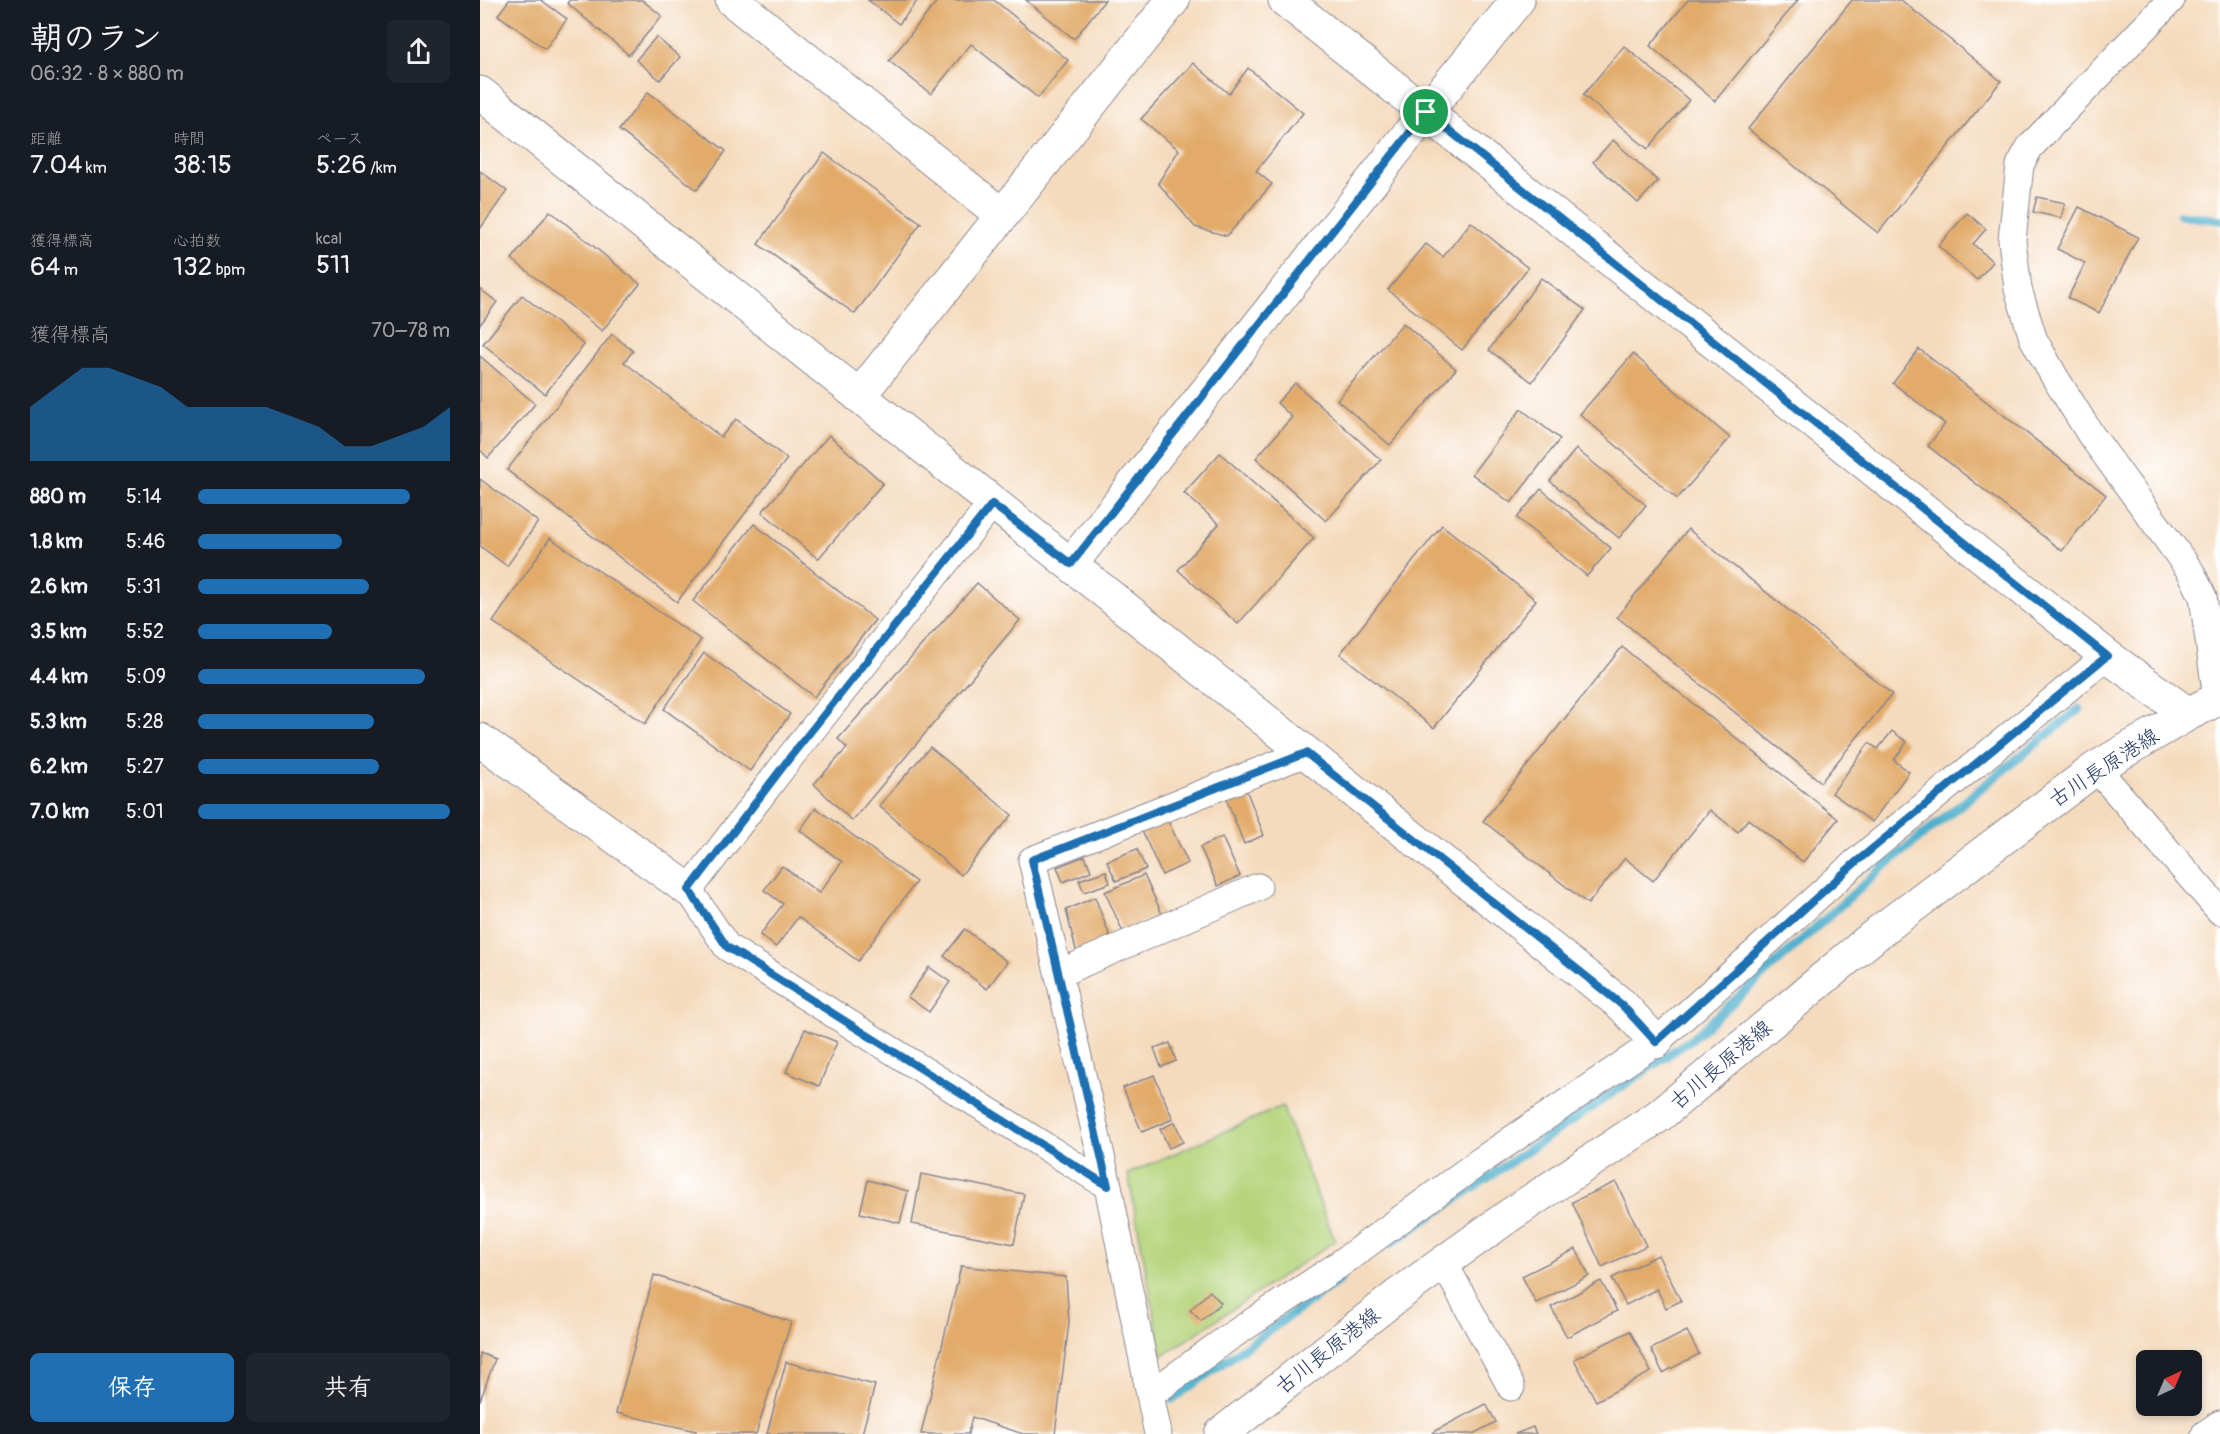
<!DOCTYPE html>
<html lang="ja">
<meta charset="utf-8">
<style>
body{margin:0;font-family:Pangolin,"Klee One",sans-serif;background:#20242c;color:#f1f3f6;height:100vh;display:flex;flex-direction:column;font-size:22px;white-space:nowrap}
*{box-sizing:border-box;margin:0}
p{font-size:20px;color:#9ea1a6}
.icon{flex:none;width:33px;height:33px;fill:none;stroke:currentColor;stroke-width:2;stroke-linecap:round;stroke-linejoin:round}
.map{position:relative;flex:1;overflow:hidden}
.sheet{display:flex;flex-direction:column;background:#171b24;width:480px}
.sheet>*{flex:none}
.needle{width:39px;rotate:44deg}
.fabs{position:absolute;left:1656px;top:1350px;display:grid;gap:12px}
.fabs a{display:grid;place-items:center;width:66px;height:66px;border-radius:9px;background:#171b24;box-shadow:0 3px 9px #0003;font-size:30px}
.pin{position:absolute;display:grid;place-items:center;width:51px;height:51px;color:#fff;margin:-26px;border:3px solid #fff;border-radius:50%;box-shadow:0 2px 6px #0007}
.round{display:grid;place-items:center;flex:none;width:63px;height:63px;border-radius:9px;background:#20242c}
.head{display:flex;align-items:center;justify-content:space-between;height:102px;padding:0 30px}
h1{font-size:33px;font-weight:600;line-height:45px}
.stats{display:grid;grid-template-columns:repeat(3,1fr);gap:9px;height:102px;padding:6px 30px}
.stats div{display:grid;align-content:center}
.stats b{font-size:26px;font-weight:600}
.stats small{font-size:16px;font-weight:400}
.stats p{font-size:16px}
.chart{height:168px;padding:12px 30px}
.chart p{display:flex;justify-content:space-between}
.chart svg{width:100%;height:108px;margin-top:6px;fill:#1f6fb2;opacity:.7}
.primary-button{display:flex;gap:12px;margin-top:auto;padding:12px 30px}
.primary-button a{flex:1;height:69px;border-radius:9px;background:#1f6fb2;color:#fff;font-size:24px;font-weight:600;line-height:69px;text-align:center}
.primary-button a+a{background:#20242c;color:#f1f3f6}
ul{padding:0 30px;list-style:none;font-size:20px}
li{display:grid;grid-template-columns:96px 72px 1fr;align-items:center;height:45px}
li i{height:15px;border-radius:8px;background:#1f6fb2}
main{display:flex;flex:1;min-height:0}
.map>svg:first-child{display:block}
.green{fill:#b5d47c;stroke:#68826d;stroke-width:1.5}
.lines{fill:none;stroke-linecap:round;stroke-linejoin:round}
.stream{stroke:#4fb0cd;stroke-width:9}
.building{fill:#e2ab6b}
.minor-casing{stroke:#88858e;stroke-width:29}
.tertiary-casing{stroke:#88858e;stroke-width:35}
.secondary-casing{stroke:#88858e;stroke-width:35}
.minor{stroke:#fff;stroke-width:27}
.tertiary{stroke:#fff;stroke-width:33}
.secondary{stroke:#fff;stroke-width:33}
.route-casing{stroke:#fff;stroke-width:12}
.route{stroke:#1f6fb2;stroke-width:8}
.labels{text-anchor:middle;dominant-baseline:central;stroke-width:4.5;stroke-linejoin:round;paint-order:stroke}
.street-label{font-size:21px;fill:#1b2f5e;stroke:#fff}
</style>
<main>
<section class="sheet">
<div class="head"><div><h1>朝のラン</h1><p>06:32 · 8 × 880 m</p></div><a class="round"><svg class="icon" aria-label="share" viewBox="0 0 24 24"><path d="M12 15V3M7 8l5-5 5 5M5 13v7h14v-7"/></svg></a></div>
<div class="stats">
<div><p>距離</p><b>7.04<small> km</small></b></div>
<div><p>時間</p><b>38:15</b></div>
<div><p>ペース</p><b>5:26<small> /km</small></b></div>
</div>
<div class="stats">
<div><p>獲得標高</p><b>64<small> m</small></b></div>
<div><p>心拍数</p><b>132<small> bpm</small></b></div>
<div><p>kcal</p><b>511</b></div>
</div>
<div class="chart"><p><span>獲得標高</span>70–78 m</p>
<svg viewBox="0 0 160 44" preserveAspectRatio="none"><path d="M0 44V22L10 14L20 6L30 6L40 10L50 14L60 22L70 22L80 22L90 22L100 26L110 30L120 38L130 38L140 34L150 30L160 22V44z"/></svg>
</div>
<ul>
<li><b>880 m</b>5:14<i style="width:84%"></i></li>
<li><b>1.8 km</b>5:46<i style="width:57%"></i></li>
<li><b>2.6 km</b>5:31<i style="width:68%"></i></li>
<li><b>3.5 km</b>5:52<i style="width:53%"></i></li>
<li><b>4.4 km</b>5:09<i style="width:90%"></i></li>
<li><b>5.3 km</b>5:28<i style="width:70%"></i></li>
<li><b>6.2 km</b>5:27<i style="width:72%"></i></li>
<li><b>7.0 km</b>5:01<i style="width:100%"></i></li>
</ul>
<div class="primary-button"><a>保存</a><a>共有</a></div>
</section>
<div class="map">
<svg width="1740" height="1434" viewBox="0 0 1740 1434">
<rect width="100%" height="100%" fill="#fff"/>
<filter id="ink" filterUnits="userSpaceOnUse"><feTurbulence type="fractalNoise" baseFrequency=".0167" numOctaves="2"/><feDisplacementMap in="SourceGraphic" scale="12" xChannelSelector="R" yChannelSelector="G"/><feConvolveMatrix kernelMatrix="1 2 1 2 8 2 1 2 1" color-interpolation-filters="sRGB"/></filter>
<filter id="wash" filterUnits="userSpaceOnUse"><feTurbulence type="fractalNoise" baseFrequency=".008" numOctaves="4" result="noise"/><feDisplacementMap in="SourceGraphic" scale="24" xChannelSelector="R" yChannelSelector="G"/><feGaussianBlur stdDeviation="1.35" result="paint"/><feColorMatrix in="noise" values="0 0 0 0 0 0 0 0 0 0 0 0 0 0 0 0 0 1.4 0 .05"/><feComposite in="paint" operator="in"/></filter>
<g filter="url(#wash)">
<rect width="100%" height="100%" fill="#f5dbbe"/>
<path class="green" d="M802,1106L855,1241L682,1356L648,1174Z"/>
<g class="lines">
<g class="stream">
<path d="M1700,215L1740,220"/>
<path d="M910,1244L1213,1038L1402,868L1599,709"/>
<path d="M692,1399L860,1280"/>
</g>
</g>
<g id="blocks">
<g class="building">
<path d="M29,0H61L87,19L65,49L18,15Z"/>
<path d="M90,0H162L182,16L149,55L87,3Z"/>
<path d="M388,0H438L419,24Z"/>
<path d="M458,0H514L588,60L558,98L491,44L451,94L409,61Z"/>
<path d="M546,0H625L594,39Z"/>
<path d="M1208,0H1318L1235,101L1170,46Z"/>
<path d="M1372,0H1421L1521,81L1398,233L1268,129Z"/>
<path d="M176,37L200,57L180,80L156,60Z"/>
<path d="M1144,46L1209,100L1168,149L1103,95Z"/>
<path d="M713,63L749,94L768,68L823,113L776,171L792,184L747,236L715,227L678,183L699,150L661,119Z"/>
<path d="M168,92L246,151L217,190L139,130Z"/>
<path d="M1133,140L1178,181L1158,203L1113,162Z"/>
<path d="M344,153L441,223L375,314L278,244Z"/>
<path d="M0,171L27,191L0,229Z"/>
<path d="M1557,197L1585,203L1581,218L1553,212Z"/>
<path d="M1599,207L1658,237L1619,313L1588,298L1605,263L1577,249Z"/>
<path d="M70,211L160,284L122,331L32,259Z"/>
<path d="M1487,213L1506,229L1493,244L1513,262L1497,280L1458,246Z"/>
<path d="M991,222L1048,268L982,350L908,290L946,244L963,257Z"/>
<path d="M1061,278L1105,310L1052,382L1009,350Z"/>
<path d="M0,289L17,302L0,325Z"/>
<path d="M42,295L104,345L65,394L3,344Z"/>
<path d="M923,323L976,369L910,445L857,400Z"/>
<path d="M132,334L153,351L144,362L241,437L256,419L307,459L197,602L27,470Z"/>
<path d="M1439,349L1626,495L1582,551L1448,446L1465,424L1413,383Z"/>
<path d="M1153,354L1250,438L1197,499L1100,414Z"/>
<path d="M0,356L55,404L8,458L0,450Z"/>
<path d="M815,383L901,460L846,521L776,458L812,417L797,403Z"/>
<path d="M1041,409L1080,439L1031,503L992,474Z"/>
<path d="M349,435L403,483L338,559L282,512Z"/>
<path d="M1096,449L1166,505L1139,538L1070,481Z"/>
<path d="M740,453L834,538L758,624L698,570L739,524L704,493Z"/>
<path d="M0,479L58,522L27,566L0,546Z"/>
<path d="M1061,489L1131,548L1107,576L1037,518Z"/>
<path d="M274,524L395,620L334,697L213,601Z"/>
<path d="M962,525L1056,600L954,728L860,654Z"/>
<path d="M1208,529L1412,694L1341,782L1137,617Z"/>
<path d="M70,538L221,640L165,724L13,622Z"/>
<path d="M497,583L540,620L372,821L334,784L367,748L358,739Z"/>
<path d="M1142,647L1358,819L1323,862L1268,819L1258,832L1230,810L1173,881L1145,858L1108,904L1003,821Z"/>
<path d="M224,653L310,714L270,771L184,709Z"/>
<path d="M1412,731L1427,742L1414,760L1429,772L1392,822L1352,793L1389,743L1398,749Z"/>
<path d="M450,747L532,815L481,875L399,806Z"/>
<path d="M765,787L784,835L764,844L745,796Z"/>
<path d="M336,808L436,882L378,961L318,917L296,947L280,935L303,904L284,890L302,866L339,893L362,862L320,830Z"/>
<path d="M687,819L708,863L682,875L662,831Z"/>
<path d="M742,837L760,876L738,886L720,847Z"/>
<path d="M657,849L666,869L636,881L627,861Z"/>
<path d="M605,856L611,871L583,882L577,867Z"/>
<path d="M626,871L630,883L604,892L599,880Z"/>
<path d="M664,875L682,914L643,932L625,892Z"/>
<path d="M615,897L630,937L597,954L586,910Z"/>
<path d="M485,929L527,962L507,989L464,956Z"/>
<path d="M449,967L470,982L449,1012L428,997Z"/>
<path d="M325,1029L357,1042L339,1086L306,1072Z"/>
<path d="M690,1043L696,1061L681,1067L674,1048Z"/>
<path d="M674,1075L693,1119L662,1132L643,1088Z"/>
<path d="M695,1122L703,1142L689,1148L680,1129Z"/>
<path d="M441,1174L544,1194L534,1244L432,1224Z"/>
<path d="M388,1180L428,1191L420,1223L380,1213Z"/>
<path d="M1136,1182L1166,1246L1122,1267L1092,1202Z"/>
<path d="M1096,1249L1109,1276L1056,1303L1042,1276Z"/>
<path d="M1178,1255L1201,1301L1186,1308L1177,1289L1146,1305L1132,1278Z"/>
<path d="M481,1266L586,1277L589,1323L575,1434H543L492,1417L488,1434H441Z"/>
<path d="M174,1275L311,1322L276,1434H215L216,1431L136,1413Z"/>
<path d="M1121,1281L1137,1311L1087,1337L1071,1307Z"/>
<path d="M730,1291L741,1303L721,1321L710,1310Z"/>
<path d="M1150,1331L1171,1372L1116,1401L1094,1359Z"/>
<path d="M1207,1331L1219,1354L1183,1373L1171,1349Z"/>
<path d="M0,1353L15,1359L0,1401Z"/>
<path d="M306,1362L395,1385L382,1434H287Z"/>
<path d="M1006,1404L1016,1422L993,1434H954L953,1432Z"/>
<path d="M1053,1427L1056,1434H1035Z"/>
</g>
</g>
</g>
<g filter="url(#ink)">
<use href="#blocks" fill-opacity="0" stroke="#88858e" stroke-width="1.5"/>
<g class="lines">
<defs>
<g id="minor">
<path d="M1691,0L1550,147L1540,165L1532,240L1538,289L1553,338L1574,376L1611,435L1711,572L1723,597L1737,699"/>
<path d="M512,504L311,756L209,890L247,947L628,1186L678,1434"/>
<path d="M1616,768L1740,911"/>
<path d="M580,973L778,887"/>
<path d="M628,1186L552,860L826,753"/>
<path d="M964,1263L1031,1387"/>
<path d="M671,1394L748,1338L857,1266L999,1162L1176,1042L1376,862L1627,656"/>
<path d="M1725,1434L1740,1424"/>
</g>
<g id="tertiary">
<path d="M252,0L522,215"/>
<path d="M805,0L1627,656L1708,714"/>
<path d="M0,93L1142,1005L1176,1042"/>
<path d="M379,396L693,0"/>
<path d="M591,564L946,112L1038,0"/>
<path d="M0,740L209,890"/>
</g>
<path id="secondary" d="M741,1434L918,1295L1030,1215L1180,1115L1400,931L1616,768L1708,714L1740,698"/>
</defs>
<use href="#minor" class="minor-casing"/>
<use href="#tertiary" class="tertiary-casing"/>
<use href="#secondary" class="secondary-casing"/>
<use href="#minor" class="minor"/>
<use href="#tertiary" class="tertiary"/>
<use href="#secondary" class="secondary"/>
</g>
</g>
<g class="lines" filter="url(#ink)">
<defs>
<path id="route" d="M946,112L1627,656L1376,862L1176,1042L1142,1005L826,753L552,860L628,1186L247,947L209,890L311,756L512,504L591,564Z"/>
</defs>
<use href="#route" class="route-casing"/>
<use href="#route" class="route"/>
</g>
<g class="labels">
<g class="street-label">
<text transform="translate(1624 768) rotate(-33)">古川長原港線</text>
<text transform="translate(1241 1065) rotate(-40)">古川長原港線</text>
<text transform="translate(848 1351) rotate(-38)">古川長原港線</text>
</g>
</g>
</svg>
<div class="fabs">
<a><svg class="needle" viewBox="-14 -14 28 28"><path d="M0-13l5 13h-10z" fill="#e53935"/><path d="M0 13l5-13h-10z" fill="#9ea1a6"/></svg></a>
</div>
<div class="pin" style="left:946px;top:112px;background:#1e9e55"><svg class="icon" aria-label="arrive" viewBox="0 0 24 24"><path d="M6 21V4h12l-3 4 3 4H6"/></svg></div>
</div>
</main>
